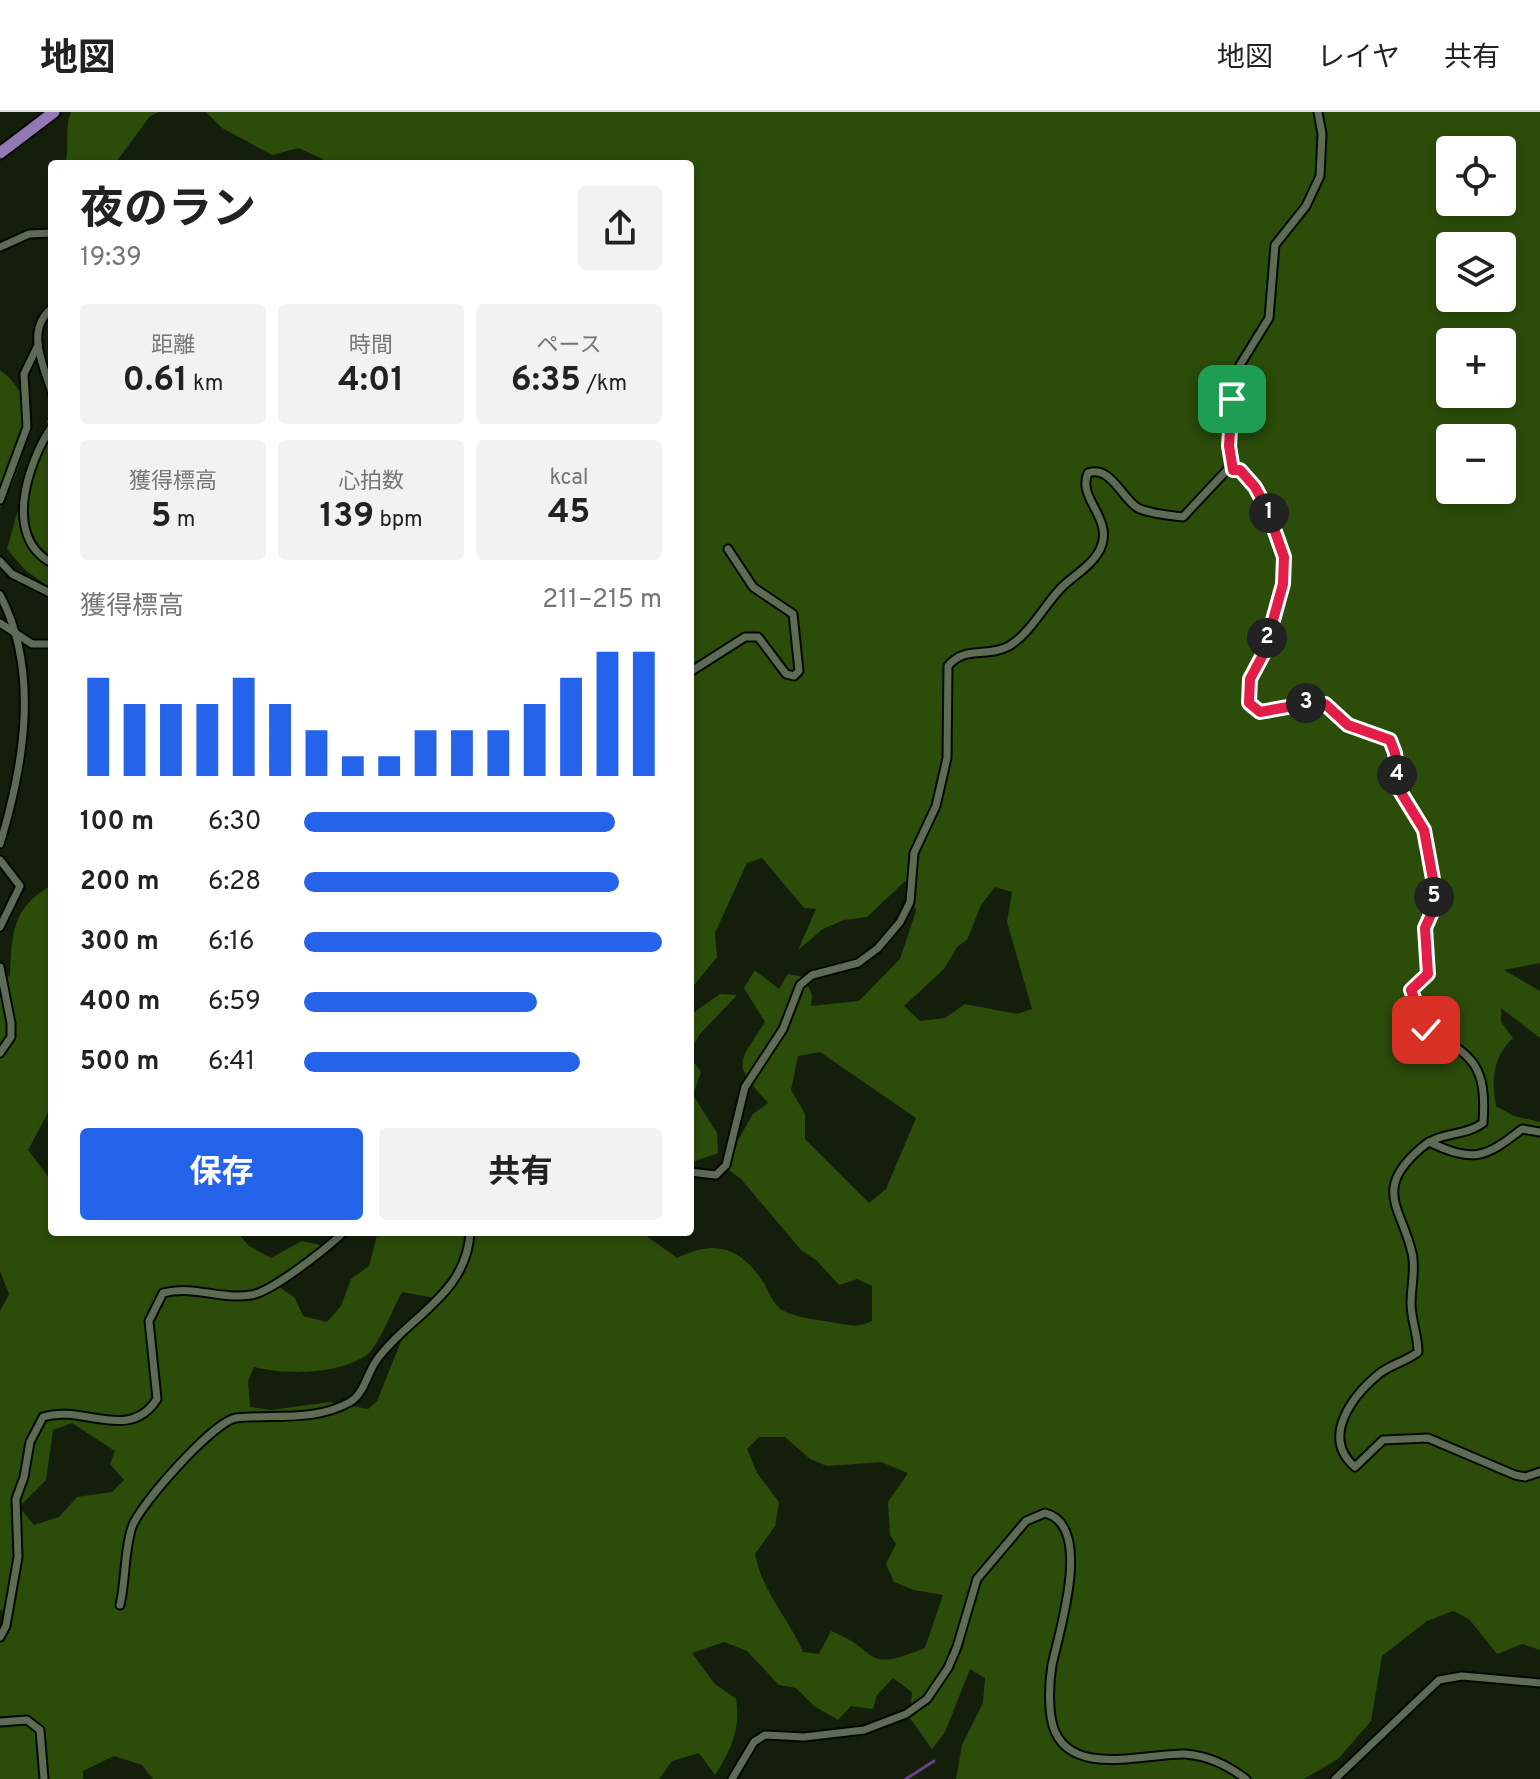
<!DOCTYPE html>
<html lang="ja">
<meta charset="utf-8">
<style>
body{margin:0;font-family:Overpass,"Noto Sans JP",sans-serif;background:#f2f2f2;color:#222;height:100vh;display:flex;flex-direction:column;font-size:30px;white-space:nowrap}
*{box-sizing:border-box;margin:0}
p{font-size:26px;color:#767676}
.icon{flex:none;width:44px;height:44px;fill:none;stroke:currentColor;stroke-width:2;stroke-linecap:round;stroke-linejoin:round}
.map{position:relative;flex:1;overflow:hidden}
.panel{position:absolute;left:48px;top:48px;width:646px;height:1076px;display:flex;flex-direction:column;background:#fff;border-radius:8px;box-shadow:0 4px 12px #0003}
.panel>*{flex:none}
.tools{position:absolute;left:1436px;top:24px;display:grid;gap:16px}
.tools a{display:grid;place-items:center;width:80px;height:80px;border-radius:8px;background:#fff;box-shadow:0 4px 12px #0003;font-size:40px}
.pin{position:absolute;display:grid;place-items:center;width:68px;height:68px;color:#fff;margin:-34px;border-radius:16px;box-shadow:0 4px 12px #0006}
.km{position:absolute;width:40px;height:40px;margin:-20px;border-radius:50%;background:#222;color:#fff;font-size:22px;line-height:40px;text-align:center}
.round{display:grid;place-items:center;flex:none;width:84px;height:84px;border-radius:8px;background:#f2f2f2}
.overview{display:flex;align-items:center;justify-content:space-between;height:136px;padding:0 32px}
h1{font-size:44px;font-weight:700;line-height:60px}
.stats{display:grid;grid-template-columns:repeat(3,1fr);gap:12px;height:136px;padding:8px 32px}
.stats div{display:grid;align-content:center;border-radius:8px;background:#f2f2f2;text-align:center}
.stats b{font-size:34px;font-weight:700}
.stats small{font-size:22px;font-weight:400}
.stats p{font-size:22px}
.chart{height:224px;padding:16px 32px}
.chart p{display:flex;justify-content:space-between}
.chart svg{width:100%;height:144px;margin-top:8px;stroke:#2563eb;stroke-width:6}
.button{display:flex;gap:16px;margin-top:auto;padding:16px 32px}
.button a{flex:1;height:92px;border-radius:8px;background:#2563eb;color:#fff;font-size:32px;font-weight:700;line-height:92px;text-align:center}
.button a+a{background:#f2f2f2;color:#222}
ul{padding:0 32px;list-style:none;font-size:26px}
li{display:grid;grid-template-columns:128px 96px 1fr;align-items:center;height:60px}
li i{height:20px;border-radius:10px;background:#2563eb}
header{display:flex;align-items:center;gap:48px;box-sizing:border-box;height:112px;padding:0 40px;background:#fff;border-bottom:2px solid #e0e0e0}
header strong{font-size:38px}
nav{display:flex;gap:44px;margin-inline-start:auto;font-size:28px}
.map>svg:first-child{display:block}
.green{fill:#2c4d0a;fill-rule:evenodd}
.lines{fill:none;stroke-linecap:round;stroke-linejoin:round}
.stream{stroke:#664090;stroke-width:3}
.minor-casing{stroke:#020800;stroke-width:11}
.primary-casing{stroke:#020800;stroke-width:15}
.minor{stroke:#5e6c55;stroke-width:7}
.primary{stroke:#9278b4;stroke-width:11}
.route-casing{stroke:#fff;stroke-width:16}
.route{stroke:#e11d48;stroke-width:10}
</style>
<header>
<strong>地図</strong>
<nav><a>地図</a><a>レイヤ</a><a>共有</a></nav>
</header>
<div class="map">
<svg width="1540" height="1667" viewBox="0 0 1540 1667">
<rect width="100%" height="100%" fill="#131f0b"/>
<g class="green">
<path d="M71,0H159L150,4L116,50L65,52C70,35 64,16 71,0Z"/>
<path d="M206,0H1540V851L1504,858L1540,879V926L1501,896V910L1513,926C1493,945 1491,967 1496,994L1514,1004L1540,1010V1538L1522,1532L1497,1542L1469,1507L1453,1499L1427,1509L1382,1544L1371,1609L1338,1647L1304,1667H956L962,1633L983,1591L985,1566L970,1557L945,1620L932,1637L910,1606L912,1580L893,1566L877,1583L873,1597L851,1594L838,1608L814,1594L796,1576L779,1573L747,1539L724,1530L692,1541L714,1571L736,1587C741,1616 731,1638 715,1663L699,1641L672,1649L659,1667H153L142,1653L114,1644L83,1659V1667H0V1517L5,1512L6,1500L0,1498V1199L9,1182L0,1159V872L10,863C12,821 12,795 52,773V993L28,1038L52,1070V1120H237L249,1134L271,1146L302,1129L329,1135L301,1150L278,1174L295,1186L303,1204L327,1210L341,1194L351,1167L369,1154L378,1120H641L677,1146C717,1126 742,1136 765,1173C769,1181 774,1193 782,1198C796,1206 814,1207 830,1210C845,1212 858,1217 872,1209V1174L857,1167L839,1173L816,1148L801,1138L741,1067L723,1054L753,1002L768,991C732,951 737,954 765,910L744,876L755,858L779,877L788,862L804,865L812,883L811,894L859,889L900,847L916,799L905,769L867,805L844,808L823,817L798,838L816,797L804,796L762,746L747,751L715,821L717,845L690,878V52H323V47L298,36L272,43L222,16ZM1450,38H1502V90H1450ZM1450,134H1502V186H1450ZM1450,230H1502V282H1450ZM1450,326H1502V378H1450ZM995,775L1012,780L1007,810L1032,897L1017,902L965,892L945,906L920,909L904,894L944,857L957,835L967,828L981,793ZM820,940L916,1006L886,1077L869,1091L805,1027V1002L791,978L798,944ZM402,1180L436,1186L404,1222L377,1289L368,1297L330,1290L271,1298L250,1295L248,1269L254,1255C285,1263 342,1263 369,1241C379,1232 394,1194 402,1180ZM72,1311L115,1339L110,1352L124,1368L112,1380L77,1385L59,1405L34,1413L19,1395L46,1368L53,1318ZM759,1325H785L810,1347L827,1354L881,1350L908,1361L888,1390L890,1423L896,1432L886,1452L894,1470L914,1478L943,1483L925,1536C861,1562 882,1539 831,1519L819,1542L803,1540C787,1503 763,1482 755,1442L775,1414L779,1390L757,1361L747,1337Z"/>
<path d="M0,258C47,292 23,355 0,396Z"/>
<path d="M52,305V477L25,458L7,437L29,359L48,307Z"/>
<path d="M720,882L737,883L699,923L690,940V903Z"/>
<path d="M690,945L701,960L693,983L717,1021L718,1041L690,1051Z"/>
</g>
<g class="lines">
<path class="stream" d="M906,1667L934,1649"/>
<defs>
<g id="minor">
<path d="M0,135L29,122L52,121"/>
<path d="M52,196C25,218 43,252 52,281"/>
<path d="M52,314C28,350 2,425 52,451"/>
<path d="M1233,358L1229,334L1233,280L1240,253L1269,206L1275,133L1306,94L1320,64L1322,22L1318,0"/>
<path d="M0,388L27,315L24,262L38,233"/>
<path d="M0,449L12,462L52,482"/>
<path d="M0,483C40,559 24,653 0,732"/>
<path d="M0,511L32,532H52"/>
<path d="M690,560L745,525H758L762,530L786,562L794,564L799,559L793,502L753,475L728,437"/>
<path d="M0,748L20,774L0,815"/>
<path d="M0,855L11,911V925L0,941"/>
<path d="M1429,1030C1474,1051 1485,1046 1522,1017L1540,1020"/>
<path d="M690,1060L716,1063L726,1053L745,975L783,917L800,873L812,863L858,851L878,836L900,810L910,790L914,741L936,694L947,646L948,554C965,533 988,546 1009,534C1030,522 1045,492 1062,475C1073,464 1090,455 1098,441C1118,408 1076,388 1088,361C1111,353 1122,387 1138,396C1150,402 1170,403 1183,405L1227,358H1240L1255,375L1267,397L1284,445L1283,472L1264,541L1250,567L1249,591L1260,600L1310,591L1325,592L1348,613L1390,628L1395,641L1400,679L1424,718L1425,741L1435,778L1433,798L1425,816L1428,862L1411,878C1411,890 1422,905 1426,918C1474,943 1487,954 1483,1011C1464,1025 1440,1019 1421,1036C1372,1078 1402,1096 1412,1141C1416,1156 1411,1175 1411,1191C1411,1208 1418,1223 1418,1240C1407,1249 1392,1252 1380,1261C1353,1283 1320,1325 1355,1355L1383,1328L1428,1326L1515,1363L1525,1365L1540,1360"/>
<path d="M120,1493C126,1468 124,1439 132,1415C140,1392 214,1309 236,1306C275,1302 314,1310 350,1290C364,1282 367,1262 376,1249C407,1205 467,1183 470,1120"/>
<path d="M0,1525L6,1514L18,1445L16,1387L24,1365L30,1330L43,1305C83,1292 129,1331 157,1287L149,1209L163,1181C194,1173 221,1188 251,1183C272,1180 327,1136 344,1120"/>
<path d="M0,1610L27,1608L40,1618L44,1667"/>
<path d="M732,1667L754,1630L765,1623L804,1625L864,1618L906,1602L927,1587L948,1556L957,1535L977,1467L1026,1409L1045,1401C1094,1413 1059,1520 1052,1553C1049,1571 1048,1596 1053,1614C1069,1667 1145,1641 1185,1642C1209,1644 1227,1653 1246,1667"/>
<path d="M1335,1667L1439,1568L1462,1564L1540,1571"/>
</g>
<path id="primary" d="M0,41L54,0"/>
</defs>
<use href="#minor" class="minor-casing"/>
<use href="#primary" class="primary-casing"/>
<use href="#minor" class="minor"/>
<use href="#primary" class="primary"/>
</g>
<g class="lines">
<defs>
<path id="route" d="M1232,287L1229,334L1233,358H1240L1255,375L1267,397L1284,445L1283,472L1264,541L1250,567L1249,591L1260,600L1310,591L1325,592L1348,613L1390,628L1395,641L1400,679L1424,718L1435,778L1433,798L1425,816L1428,862L1411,878L1426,918"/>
</defs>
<use href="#route" class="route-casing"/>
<use href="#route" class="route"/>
</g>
</svg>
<div class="tools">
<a><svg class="icon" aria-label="locate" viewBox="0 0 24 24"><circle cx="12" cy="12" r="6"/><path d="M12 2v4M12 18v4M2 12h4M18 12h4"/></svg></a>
<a><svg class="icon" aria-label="layers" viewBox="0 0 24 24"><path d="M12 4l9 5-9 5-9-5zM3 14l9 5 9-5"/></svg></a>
<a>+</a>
<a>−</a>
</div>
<div class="pin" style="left:1232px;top:287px;background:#1e9e55"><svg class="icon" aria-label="arrive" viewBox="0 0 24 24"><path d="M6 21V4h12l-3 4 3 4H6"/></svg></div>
<div class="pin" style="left:1426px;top:918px;background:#d93025"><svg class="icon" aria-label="check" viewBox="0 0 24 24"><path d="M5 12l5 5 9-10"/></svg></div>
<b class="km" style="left:1269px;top:401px">1</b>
<b class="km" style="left:1267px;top:526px">2</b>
<b class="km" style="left:1306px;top:591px">3</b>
<b class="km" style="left:1397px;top:663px">4</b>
<b class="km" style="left:1434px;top:785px">5</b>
<section class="panel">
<div class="overview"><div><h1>夜のラン</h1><p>19:39</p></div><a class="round"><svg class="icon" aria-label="share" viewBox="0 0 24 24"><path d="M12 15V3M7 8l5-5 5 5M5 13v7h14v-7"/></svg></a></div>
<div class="stats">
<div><p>距離</p><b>0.61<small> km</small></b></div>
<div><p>時間</p><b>4:01</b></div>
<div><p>ペース</p><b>6:35<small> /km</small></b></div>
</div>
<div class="stats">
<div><p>獲得標高</p><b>5<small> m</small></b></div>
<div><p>心拍数</p><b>139<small> bpm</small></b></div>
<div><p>kcal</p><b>45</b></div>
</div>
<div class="chart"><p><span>獲得標高</span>211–215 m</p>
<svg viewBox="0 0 160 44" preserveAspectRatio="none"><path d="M5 44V14M15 44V22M25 44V22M35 44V22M45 44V14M55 44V22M65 44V30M75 44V38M85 44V38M95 44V30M105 44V30M115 44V30M125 44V22M135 44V14M145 44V6M155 44V6"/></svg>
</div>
<ul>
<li><b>100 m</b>6:30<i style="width:87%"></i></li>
<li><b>200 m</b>6:28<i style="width:88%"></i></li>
<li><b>300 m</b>6:16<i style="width:100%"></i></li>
<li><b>400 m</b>6:59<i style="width:65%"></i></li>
<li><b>500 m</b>6:41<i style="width:77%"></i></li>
</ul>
<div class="button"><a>保存</a><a>共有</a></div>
</section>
</div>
